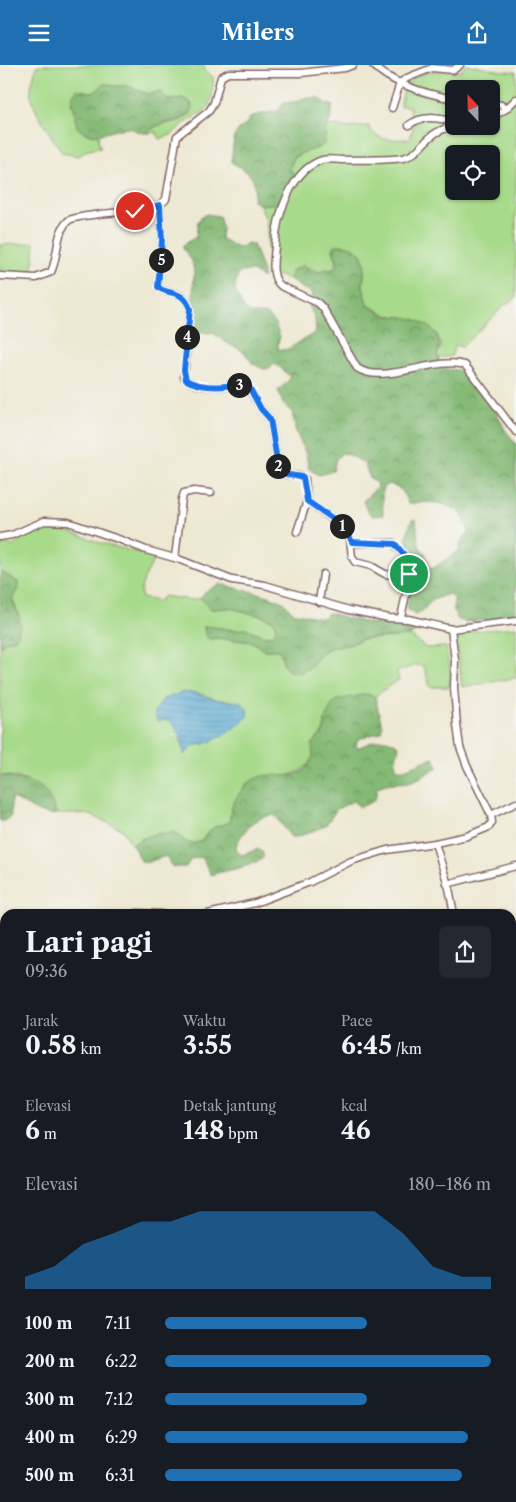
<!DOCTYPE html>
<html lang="id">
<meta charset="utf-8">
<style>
body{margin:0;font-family:"Libre Caslon Text",serif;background:#242831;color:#f1f3f6;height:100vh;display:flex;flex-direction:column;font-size:19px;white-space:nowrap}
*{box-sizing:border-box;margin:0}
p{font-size:16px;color:#9ea1a6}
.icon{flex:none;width:28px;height:28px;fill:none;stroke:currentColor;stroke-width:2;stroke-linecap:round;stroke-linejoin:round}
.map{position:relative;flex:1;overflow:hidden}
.drawer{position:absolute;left:0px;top:844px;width:516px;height:594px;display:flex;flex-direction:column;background:#171b24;border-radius:15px 15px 0 0;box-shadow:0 1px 4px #0004}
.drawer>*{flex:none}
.needle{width:32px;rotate:338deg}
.controls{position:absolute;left:445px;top:15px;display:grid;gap:10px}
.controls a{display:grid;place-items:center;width:55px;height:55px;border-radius:8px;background:#171b24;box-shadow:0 1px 4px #0004;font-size:25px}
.pin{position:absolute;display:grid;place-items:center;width:42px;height:42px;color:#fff;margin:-21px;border:2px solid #fff;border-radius:50%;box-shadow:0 1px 5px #0007}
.km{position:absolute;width:25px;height:25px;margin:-12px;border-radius:50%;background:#222;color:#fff;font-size:14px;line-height:25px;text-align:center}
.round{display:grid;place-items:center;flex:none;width:52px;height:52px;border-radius:8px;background:#242831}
.head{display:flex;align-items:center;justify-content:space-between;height:85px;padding:0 25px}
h1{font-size:28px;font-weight:700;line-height:38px}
.figures{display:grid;grid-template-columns:repeat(3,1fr);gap:8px;height:85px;padding:5px 25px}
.figures div{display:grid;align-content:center}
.figures b{font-size:25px;font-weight:700}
.figures small{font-size:14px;font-weight:400}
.figures p{font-size:14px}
.chart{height:140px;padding:10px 25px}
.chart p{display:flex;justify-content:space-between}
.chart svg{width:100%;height:90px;margin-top:5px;fill:#1f6fb2;opacity:.7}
ul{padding:0 25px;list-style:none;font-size:16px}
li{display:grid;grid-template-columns:80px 60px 1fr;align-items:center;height:38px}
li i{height:12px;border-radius:6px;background:#1f6fb2}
header{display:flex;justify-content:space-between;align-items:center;height:65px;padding:0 25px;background:#1f6fb2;color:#fff;font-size:22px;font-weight:700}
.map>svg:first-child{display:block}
.green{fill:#a7da8a;stroke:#787c5a;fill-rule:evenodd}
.forest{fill:url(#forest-crowns);stroke:#686c50}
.water{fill:url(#water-rules);stroke:#50647e}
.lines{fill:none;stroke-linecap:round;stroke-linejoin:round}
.street-casing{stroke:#836565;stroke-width:9}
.street{stroke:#fff;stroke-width:6}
.route-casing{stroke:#fff;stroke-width:10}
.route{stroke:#1a73e8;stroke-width:6}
</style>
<header><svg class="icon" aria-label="menu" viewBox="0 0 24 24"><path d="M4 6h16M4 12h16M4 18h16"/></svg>Milers<svg class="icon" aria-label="share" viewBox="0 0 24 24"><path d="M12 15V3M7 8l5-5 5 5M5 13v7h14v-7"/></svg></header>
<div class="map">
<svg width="516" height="1437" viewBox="0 0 516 1437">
<defs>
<pattern id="forest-crowns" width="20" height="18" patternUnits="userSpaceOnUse" patternTransform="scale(1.25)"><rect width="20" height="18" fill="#85ba76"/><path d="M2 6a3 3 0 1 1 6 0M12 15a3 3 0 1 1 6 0" fill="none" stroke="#6f9761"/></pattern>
<pattern id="water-rules" width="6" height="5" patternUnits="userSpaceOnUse" patternTransform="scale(1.25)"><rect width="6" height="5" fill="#56a9d1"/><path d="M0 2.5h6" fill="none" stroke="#4989aa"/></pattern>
</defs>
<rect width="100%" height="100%" fill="#f6f6f2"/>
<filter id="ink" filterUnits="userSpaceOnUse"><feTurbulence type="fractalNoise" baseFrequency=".02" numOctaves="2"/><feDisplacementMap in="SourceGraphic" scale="10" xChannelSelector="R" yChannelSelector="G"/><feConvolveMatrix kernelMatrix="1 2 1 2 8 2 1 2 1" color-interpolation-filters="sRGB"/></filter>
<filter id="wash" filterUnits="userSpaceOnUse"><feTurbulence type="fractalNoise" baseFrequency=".0096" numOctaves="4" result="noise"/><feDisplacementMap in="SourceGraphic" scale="20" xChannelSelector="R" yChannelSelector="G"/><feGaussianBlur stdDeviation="1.12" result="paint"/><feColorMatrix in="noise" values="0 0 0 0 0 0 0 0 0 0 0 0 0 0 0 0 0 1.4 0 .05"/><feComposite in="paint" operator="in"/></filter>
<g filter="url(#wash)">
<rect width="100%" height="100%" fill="#ede8d1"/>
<g class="green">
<path d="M37,0H204V5L213,12C213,44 210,43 185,58C173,67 175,70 159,74L156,67L148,68C157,56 169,61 181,55C184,53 188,50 191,48L186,34L168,35L155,28L148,29L127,21H114L109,19C100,24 93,30 83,25L71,38L75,50V56L87,69L99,70L98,77L101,83L88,85L78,91L62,88C53,71 28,43 31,23C32,15 35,7 37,0Z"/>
<path d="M465,0C483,0 498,8 516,6V233L506,239L462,282L454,280L452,291L438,293L437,290L441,281L437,269L417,255L387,250L366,239L363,220L365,199L360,188L333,185L337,196L336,202C324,210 316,206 304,201L293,205L290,214L272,209L269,195L266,155L260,140L279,138L294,108L290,105L292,95L302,87L318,83L327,60L348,63L369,61C376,78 395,74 410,74L414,59L411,53L410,42L400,41C405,15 413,8 440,6C447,5 453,7 460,7ZM454,24H491V61H454ZM454,89H491V126H454Z"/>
<path d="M35,178L33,207H0V180Z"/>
<path d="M40,463L66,465L101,478L155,492C150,503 137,523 142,533L158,536L164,531L190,535L200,533L211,544L230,543L262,551L274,556L276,562L275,567L271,571H264L247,564L235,565L204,561L205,571L210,574L216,573L253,577L263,585H279L283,590L310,603L321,588L331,582L350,580L362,574L411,571L426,583L446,582L450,605V622H430L424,601L416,600L397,607L399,615L390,620L375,632L367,629L325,661L321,671L315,674C315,679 315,685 314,690C307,713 267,714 247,718C237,732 230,740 230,757C214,762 210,762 202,776L190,779L185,777L177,768L142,773L132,780L122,764C112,761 103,755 93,751C81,747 68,750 57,749L50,734L18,712L0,710V581L5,577L16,573L19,550L12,534L18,523V517L0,506V478L13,481L27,467ZM196,628L219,635L240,637L242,658L228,665L224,670L204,679L195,680L184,690C182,678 179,663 169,655Z"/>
<path d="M516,562V613L462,622L455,568Z"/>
<path d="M516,1318V1407L511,1408V1320Z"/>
</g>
<g class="forest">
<path d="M103,19H109L114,21H127L148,29L160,26L168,35L186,34L191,38L193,43C184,62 160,52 148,68C140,69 134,63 126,63C108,65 92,77 77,62C76,57 76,53 75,48C72,38 69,33 77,24C89,27 94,31 103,19Z"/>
<path d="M307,33H320L326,39L332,40V52L326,63L324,79C315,86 304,86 294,92L290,104L294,108L295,112L279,138L260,140L253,135C258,112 249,107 231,97L234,72L239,64L244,61L252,51L277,46L284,38L299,36Z"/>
<path d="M207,149L219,151L222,162L221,174C232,177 237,189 247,178L253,179L263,207V213L253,206L240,207C233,220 234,227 242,239C244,243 246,246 250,248C256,250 263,247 269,251C275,255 277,265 280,272L278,278V284L284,285L290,283L316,267L315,254L309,240L312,238V227L300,222L290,214L293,205L303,201L320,208L325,204L331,205L336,202L337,196L333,185L335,180C365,179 366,196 363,219C363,225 365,233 367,239C373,243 381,249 388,251C393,252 399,251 404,252C424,255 446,267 437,290C443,305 446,305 461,305L497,348L505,365L516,379V552L465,557L457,554L454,546V533L449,529C443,531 436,533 432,536C424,541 427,546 415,550L408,545C405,533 417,520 415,506C415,500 412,495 410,490C405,475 406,470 412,455L416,454L419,481L425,488L429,502L432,504L459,486L461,477L469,467C466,458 463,448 455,444C442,436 421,436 408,439L402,425L390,419L384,421L382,427L383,450L372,451L367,446L363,436L377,423L376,418L370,413L364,398L348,389L342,388L336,394L333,406L319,410L309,404L306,389L296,367L292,347L283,339L278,325L287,318L290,312L281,303L273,298L270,303L264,304L253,299L243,286L227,278L213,268L192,267L194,206L192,196L183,183V180L196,172L198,156L202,151Z"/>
<path d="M0,506L18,517V523L12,534C18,548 24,560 16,573L5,577L0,581Z"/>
<path d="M220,519L269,531L285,538L292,547L322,553L329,548L367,558L394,561L403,560L418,562L416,567C404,575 378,571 363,574C358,575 353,579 348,580C343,581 338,581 333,582C315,587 313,611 292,607C281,605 284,592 279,585H263L253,577L216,573L210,574L205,571L204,561L235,565L247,564L265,571H271L275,567L276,562L274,556L262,551L230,543L211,544L200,533L206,526Z"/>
<path d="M367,629L375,632L382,661L381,667L358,674L356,679L357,683C373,677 382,669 399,681L395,699L397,704C407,706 423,695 434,693L438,702C429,707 418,715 409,717C398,719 387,716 377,723C375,739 375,735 360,742L353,736L337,744L325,761L297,772H291L278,754L274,750C256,751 242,766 236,781L237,787L242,790L259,784L263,787V793C247,804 228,804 211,810L202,792L191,794L186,802H173L166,791L148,797H142L132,780C148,770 157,767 177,768C187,779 187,780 202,776C210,762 214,762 230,757C230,745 232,739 239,729C264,694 284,722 305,704C308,701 311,695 313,691L312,679L324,666L325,655L332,639L336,635Z"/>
<path d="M0,710C16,714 38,715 48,730C52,736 53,743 57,749C41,753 25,737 11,733V751L4,756H0Z"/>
<path d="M516,1043V1076L511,1077V1045Z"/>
<path d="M227,1433V1432L500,1433L499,1437H227Z"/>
</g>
<path class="water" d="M183,627L196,628L219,635L240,637L247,643L248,651C241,660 216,676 204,679C202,680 199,679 196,680C192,682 187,687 184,690C183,678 179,663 169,655L157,656L154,647L163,634Z"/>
</g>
<g filter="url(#ink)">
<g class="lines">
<defs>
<g id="street">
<path d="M373,0C392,19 427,29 454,34"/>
<path d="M491,38L501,40L506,44"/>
<path d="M392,43L400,18L407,13L432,3L453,5L460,0"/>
<path d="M491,53L506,44L516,34"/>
<path d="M409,60C422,50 437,53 451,56L454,58"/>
<path d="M454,61C447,63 439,65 433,70C422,78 417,90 403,93C383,96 361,94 341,95C336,95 328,93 322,95C291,105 276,152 275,181C274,195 270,212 281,221L318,238L323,243L357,303C383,321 435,291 465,300L516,367"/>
<path d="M160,140L162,175L158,222C167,231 184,223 190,244L184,312C194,325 228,322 243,319L247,320L261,344L270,354L278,401C287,417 296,406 305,414L307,436L297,467"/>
<path d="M0,211L36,213L51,207C59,191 55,167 69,155C89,146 158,149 166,134L177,71L209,46L214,38L221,12L228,8H301L345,3L353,0"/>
<path d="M307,436L346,464L350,474L352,492L355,497L371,501L385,509L402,511L406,500"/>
<path d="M0,472L12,470L44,456L68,457L121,475L146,485L178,494L232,515L265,520L349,545L389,553L408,554L451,564L516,556"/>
<path d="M350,474L354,478H393L404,490L405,498L409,503V516L401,552"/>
<path d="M175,493L182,434L184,428L194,426L211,428"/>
<path d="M319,537L323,509"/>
<path d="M491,750L516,738"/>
<path d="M435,778L449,823L454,849"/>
<path d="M447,819L516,801"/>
<path d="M137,848L162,849"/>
<path d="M208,849L255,838L310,817L351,796L387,785L435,778L467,771L489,762L492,757L491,750L467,701L460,682L457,660L454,623L455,595L451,564"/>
<path d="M511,938L516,937"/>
<path d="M511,1005H516"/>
<path d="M511,1094L516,1093"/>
<path d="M188,1432V1437"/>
<path d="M144,1437L181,1432"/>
</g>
</defs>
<use href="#street" class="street-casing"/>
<use href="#street" class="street"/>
</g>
</g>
<g class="lines" filter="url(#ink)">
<defs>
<path id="route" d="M135,146L160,140L162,175L158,222C167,231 183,223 190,244L184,305L186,315C202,324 225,322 243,319L248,320L261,344L270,354L278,401C285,412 292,410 303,412L307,436L345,462L352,477L395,479L404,490L409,509"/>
</defs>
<use href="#route" class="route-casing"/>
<use href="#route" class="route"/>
</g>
</svg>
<div class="controls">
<a><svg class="needle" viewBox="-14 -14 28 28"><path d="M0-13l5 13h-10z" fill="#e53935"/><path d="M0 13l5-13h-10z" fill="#9ea1a6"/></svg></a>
<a><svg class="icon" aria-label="locate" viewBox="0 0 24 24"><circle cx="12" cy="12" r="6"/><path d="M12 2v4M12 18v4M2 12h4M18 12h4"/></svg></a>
</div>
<div class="pin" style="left:409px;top:509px;background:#1e9e55"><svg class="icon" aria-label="arrive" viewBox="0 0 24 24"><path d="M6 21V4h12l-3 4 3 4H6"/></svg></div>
<div class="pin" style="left:135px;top:146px;background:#d93025"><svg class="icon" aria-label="check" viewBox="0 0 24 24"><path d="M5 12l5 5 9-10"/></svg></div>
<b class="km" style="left:342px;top:461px">1</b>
<b class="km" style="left:278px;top:401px">2</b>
<b class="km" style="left:239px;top:320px">3</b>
<b class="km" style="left:187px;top:272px">4</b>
<b class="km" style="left:161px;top:195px">5</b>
<section class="drawer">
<div class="head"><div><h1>Lari pagi</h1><p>09:36</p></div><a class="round"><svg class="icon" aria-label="share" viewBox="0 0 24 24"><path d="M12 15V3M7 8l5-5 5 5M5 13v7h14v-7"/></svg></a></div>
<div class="figures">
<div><p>Jarak</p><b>0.58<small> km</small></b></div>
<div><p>Waktu</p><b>3:55</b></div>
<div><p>Pace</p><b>6:45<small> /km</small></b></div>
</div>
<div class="figures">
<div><p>Elevasi</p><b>6<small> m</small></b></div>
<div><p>Detak jantung</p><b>148<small> bpm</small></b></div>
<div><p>kcal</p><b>46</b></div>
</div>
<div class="chart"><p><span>Elevasi</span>180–186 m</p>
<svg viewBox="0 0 160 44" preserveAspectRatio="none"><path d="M0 44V38L10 33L20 22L30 17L40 11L50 11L60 6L70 6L80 6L90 6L100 6L110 6L120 6L130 17L140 33L150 38L160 38V44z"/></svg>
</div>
<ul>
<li><b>100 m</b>7:11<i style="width:62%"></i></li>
<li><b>200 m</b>6:22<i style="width:100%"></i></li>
<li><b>300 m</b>7:12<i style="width:62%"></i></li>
<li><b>400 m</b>6:29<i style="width:93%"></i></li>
<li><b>500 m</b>6:31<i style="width:91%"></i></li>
</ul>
</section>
</div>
